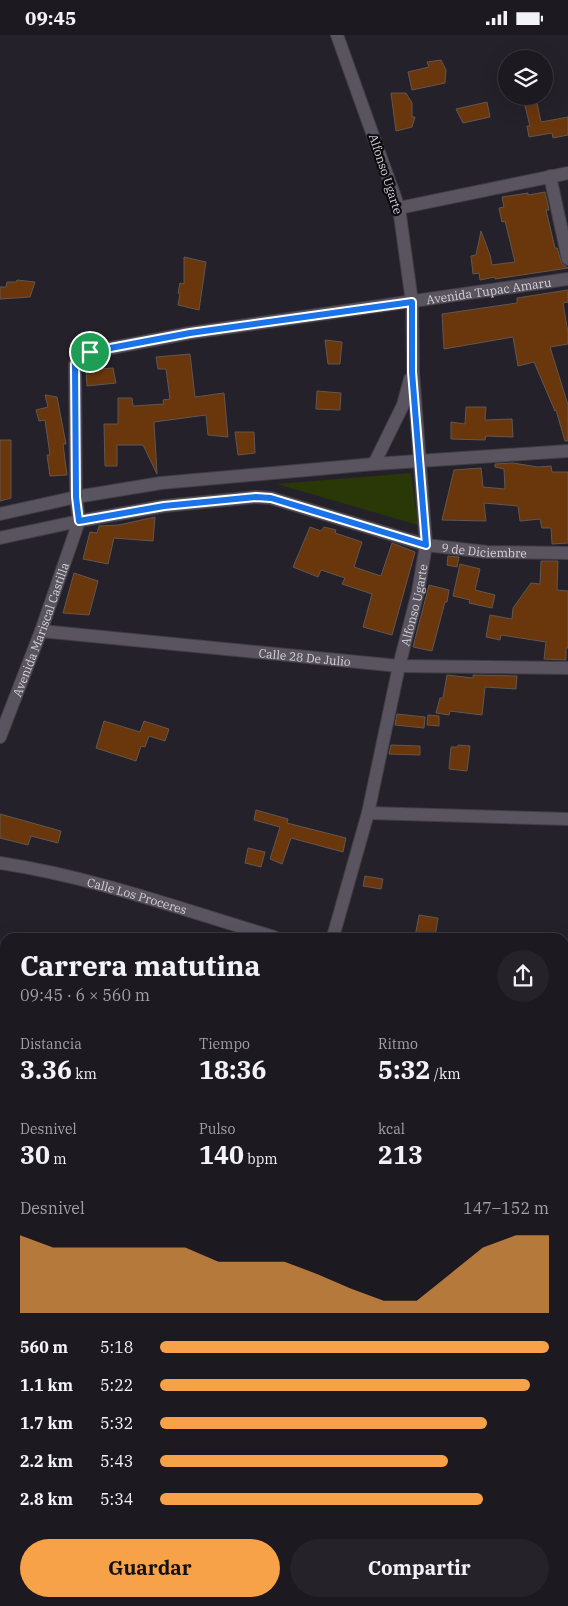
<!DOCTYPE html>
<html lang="es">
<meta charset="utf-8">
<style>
body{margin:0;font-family:"IBM Plex Serif",serif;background:#252229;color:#f1f3f6;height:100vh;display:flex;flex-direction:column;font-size:19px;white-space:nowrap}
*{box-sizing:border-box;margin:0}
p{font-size:16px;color:#a0a0a5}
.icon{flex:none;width:28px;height:28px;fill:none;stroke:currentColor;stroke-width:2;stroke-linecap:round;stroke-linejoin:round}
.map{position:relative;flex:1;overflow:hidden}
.panel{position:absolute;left:0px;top:898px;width:569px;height:674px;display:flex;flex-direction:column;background:#1c1920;border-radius:15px 15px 0 0;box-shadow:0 5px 20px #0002,0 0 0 1px #3a383e}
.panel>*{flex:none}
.buttons{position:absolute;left:498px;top:15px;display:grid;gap:10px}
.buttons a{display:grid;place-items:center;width:55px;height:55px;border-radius:50%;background:#1c1920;box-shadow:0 5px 20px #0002,0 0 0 1px #3a383e;font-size:25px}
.pin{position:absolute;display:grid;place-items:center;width:42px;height:42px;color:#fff;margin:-21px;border:2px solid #fff;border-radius:50%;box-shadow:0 1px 5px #0007}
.round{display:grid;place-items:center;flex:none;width:52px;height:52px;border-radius:26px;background:#252229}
.headline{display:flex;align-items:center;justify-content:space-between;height:85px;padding:0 20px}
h1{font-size:28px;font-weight:700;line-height:38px}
.figures{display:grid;grid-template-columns:repeat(3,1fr);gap:8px;height:85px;padding:5px 20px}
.figures div{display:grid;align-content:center}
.figures b{font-size:25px;font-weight:700}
.figures small{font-size:14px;font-weight:400}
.figures p{font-size:14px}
.chart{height:140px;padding:10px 20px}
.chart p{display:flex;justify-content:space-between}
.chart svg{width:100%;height:90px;margin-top:5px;fill:#f7a248;opacity:.7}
.cta{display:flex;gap:10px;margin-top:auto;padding:10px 20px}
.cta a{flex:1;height:58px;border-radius:30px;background:#f7a248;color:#111;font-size:20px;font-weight:700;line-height:58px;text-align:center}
.cta a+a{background:#252229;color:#f1f3f6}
ul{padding:0 20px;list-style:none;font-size:16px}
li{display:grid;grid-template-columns:80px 60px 1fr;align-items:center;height:38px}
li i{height:12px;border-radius:6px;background:#f7a248}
.status{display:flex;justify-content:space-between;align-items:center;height:35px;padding:0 25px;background:#1c1920;direction:ltr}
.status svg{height:14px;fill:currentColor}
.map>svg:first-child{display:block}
.green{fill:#2a3807}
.building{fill:#6a360c;stroke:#615750}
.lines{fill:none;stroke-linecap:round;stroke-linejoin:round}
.minor-casing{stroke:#423e45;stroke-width:14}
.secondary-casing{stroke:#423e45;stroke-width:14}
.minor{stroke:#59545f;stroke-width:12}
.secondary{stroke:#59545f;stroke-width:12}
.route-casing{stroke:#fff;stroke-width:10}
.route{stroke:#1a73e8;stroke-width:6}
.labels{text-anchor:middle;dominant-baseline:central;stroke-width:4.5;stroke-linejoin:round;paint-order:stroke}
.street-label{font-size:12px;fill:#d5d2d8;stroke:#0d0b0f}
</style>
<div class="status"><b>09:45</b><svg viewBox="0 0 49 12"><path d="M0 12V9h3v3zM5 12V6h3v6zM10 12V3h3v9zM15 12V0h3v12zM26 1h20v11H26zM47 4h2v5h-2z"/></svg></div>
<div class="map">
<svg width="568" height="1571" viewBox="0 0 568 1571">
<rect width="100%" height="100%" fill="#25212a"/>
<g class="green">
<path d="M411,438L418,490L277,449Z"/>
<rect x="564" y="1186" width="4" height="69"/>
<rect x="564" y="1272" width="4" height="121"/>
<path d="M192,1566H468L471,1571H196Z"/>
</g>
<g class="building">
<path d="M441,25L446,35L445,48L412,55L408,37L429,32L427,27Z"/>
<path d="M391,58H406L412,68V82H415L412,92L396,96Z"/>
<path d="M487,67L490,82L463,88L456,74Z"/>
<path d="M537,68L541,87L568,82V100L553,103L552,98L529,102L527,91H530L525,71Z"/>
<path d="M545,157L549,175H546L555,213H557L562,229L568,233L495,244V242L480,245L479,238L473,239L471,221L476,220L481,196L490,220L492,230L515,227L505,186L502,187L499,173L504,172L502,162L528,158V160Z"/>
<path d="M184,222L206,227L199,275L178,270L180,259L178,258L180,248L184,249Z"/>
<path d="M17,245L35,247L30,262L0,264V252H6L7,247H16Z"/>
<path d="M568,255V267L563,268L568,298V309L550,312L568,370V406H565L556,375L555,376L534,327L518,331L513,302L444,314L442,279L517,268V263Z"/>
<path d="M325,305L342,307L340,329H328Z"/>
<path d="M190,319L195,362L224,358L228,402L208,400L206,380L154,387L157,439L143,410H117V431H105L104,389H118V363H132L133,371L164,369L163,365L170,364L166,334H158L156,322Z"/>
<path d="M113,333L116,348L87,351L86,335Z"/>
<path d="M317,356L341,358L340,375L316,374Z"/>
<path d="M45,360L57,362L66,409H63L67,440L50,441L47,420H50L45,385L39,386L36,375L48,372Z"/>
<path d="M466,372H486L485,385L512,384L513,402L486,401L485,405L451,404V387L465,389Z"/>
<path d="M235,397H254L255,418L238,420Z"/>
<path d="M0,405H11V463L0,466Z"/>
<path d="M513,428L538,432L551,431L552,437H568V508L552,509L551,493H542L540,484L520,486L518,471L484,468L486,486L442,485L454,435L481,433L483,452L505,454L504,434L495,432V429Z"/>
<path d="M155,482L153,506L114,503L108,529L83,524L90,497L97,498L99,491L119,490Z"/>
<path d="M310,492L321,496L324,492L336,495L335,498L362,507L354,532L381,541L392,508L415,517L392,600L363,592L372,559L342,549L345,543L321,535L318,542L293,532Z"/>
<path d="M448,521L459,522L457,532L447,530Z"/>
<path d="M541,526H558L557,555L568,556V613H566V625L544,624L546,607L501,600L500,605L486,602L490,580L512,584L513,573L531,548L540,549Z"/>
<path d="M460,529L480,534L475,555L495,560L492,573L469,568L470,565L453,561Z"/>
<path d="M74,538L98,546L89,580L63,578Z"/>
<path d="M429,550L449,555L447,567H445L432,616L413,612Z"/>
<path d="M447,640L473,643V640L517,641L516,654L485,652L482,680L450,676L449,680L436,678L440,663H443Z"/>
<path d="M397,679L425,682L424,693L395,690Z"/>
<path d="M428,680L439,681V691L427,690Z"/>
<path d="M104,686L140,697L144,686L169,694L165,706L149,701L145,712L141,711L136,726L96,713Z"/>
<path d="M391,710L420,711V720L389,719Z"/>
<path d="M458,710L470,711L467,736L449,734L451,712H458Z"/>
<path d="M256,775L288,784L287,788L346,803L343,817L291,803L282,829L270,824L280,792L254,785Z"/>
<path d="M0,779L61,796L58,808L31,801L28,810L0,803Z"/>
<path d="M248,813L265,817L261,832L245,828Z"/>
<path d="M365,841L383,844L381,854L363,851Z"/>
<path d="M419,880L438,883L435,902H415Z"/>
</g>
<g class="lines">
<defs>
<g id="minor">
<path d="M550,141L568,224"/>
<path d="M399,173L568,138"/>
<path d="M374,429L403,370L410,344"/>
<path id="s1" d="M41,596L399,631L568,633"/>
<path id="s2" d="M0,702L41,596L79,486L76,462L75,329L80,321L90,317L190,298L568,244"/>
<path d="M368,778L568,784"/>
<path id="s3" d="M0,828C93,842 184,875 274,902"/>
<path id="s4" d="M333,902L368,778L399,631L418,557L426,510L413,337L412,267L399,173L337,0"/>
<path d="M564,940H568"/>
<path d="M564,1415L568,1416"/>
<path d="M0,1441L5,1444"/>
<path d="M0,1514H5"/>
<path d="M162,1566L165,1571"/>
</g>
<g id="secondary">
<path d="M0,479L76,462L161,448L374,429L568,416"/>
<path id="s5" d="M0,503L79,486L164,471L256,462L271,463L426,510L487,517L568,518"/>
</g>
</defs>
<use href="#minor" class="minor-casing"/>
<use href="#secondary" class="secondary-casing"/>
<use href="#minor" class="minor"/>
<use href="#secondary" class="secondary"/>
</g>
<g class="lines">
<defs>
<path id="route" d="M412,267V337L426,510L271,463L256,462L164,471L79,486L76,462L75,329L77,325L84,318L190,298Z"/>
</defs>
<use href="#route" class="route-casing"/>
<use href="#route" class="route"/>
</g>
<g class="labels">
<g class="street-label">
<text transform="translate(386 139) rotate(72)">Alfonso Ugarte</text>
<text stroke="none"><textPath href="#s2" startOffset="811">Avenida Tupac Amaru</textPath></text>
<text stroke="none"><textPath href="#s5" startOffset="495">9 de Diciembre</textPath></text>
<text stroke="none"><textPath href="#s4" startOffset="342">Alfonso Ugarte</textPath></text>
<text stroke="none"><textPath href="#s2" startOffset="115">Avenida Mariscal Castilla</textPath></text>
<text stroke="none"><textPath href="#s1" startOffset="265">Calle 28 De Julio</textPath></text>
<text stroke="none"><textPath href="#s3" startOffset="141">Calle Los Proceres</textPath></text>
</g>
</g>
</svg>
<div class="buttons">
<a><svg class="icon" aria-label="layers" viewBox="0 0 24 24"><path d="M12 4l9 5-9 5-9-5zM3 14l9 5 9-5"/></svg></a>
</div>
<div class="pin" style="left:90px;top:317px;background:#1e9e55"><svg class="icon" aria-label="arrive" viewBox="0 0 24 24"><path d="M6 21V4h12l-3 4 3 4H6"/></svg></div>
<section class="panel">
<div class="headline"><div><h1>Carrera matutina</h1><p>09:45 · 6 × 560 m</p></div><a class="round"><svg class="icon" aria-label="share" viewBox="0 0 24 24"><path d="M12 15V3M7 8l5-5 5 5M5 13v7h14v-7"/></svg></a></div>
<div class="figures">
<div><p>Distancia</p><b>3.36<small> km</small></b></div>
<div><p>Tiempo</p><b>18:36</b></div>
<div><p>Ritmo</p><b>5:32<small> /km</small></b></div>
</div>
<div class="figures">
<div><p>Desnivel</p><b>30<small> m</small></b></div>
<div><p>Pulso</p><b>140<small> bpm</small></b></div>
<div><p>kcal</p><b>213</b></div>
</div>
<div class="chart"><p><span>Desnivel</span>147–152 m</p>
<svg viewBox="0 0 160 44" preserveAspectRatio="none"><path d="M0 44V6L10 12L20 12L30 12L40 12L50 12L60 19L70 19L80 19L90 25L100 32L110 38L120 38L130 25L140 12L150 6L160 6V44z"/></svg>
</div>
<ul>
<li><b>560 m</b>5:18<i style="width:100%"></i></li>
<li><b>1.1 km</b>5:22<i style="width:95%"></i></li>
<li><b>1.7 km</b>5:32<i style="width:84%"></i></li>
<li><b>2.2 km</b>5:43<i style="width:74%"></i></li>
<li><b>2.8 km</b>5:34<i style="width:83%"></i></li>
</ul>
<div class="cta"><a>Guardar</a><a>Compartir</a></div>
</section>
</div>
